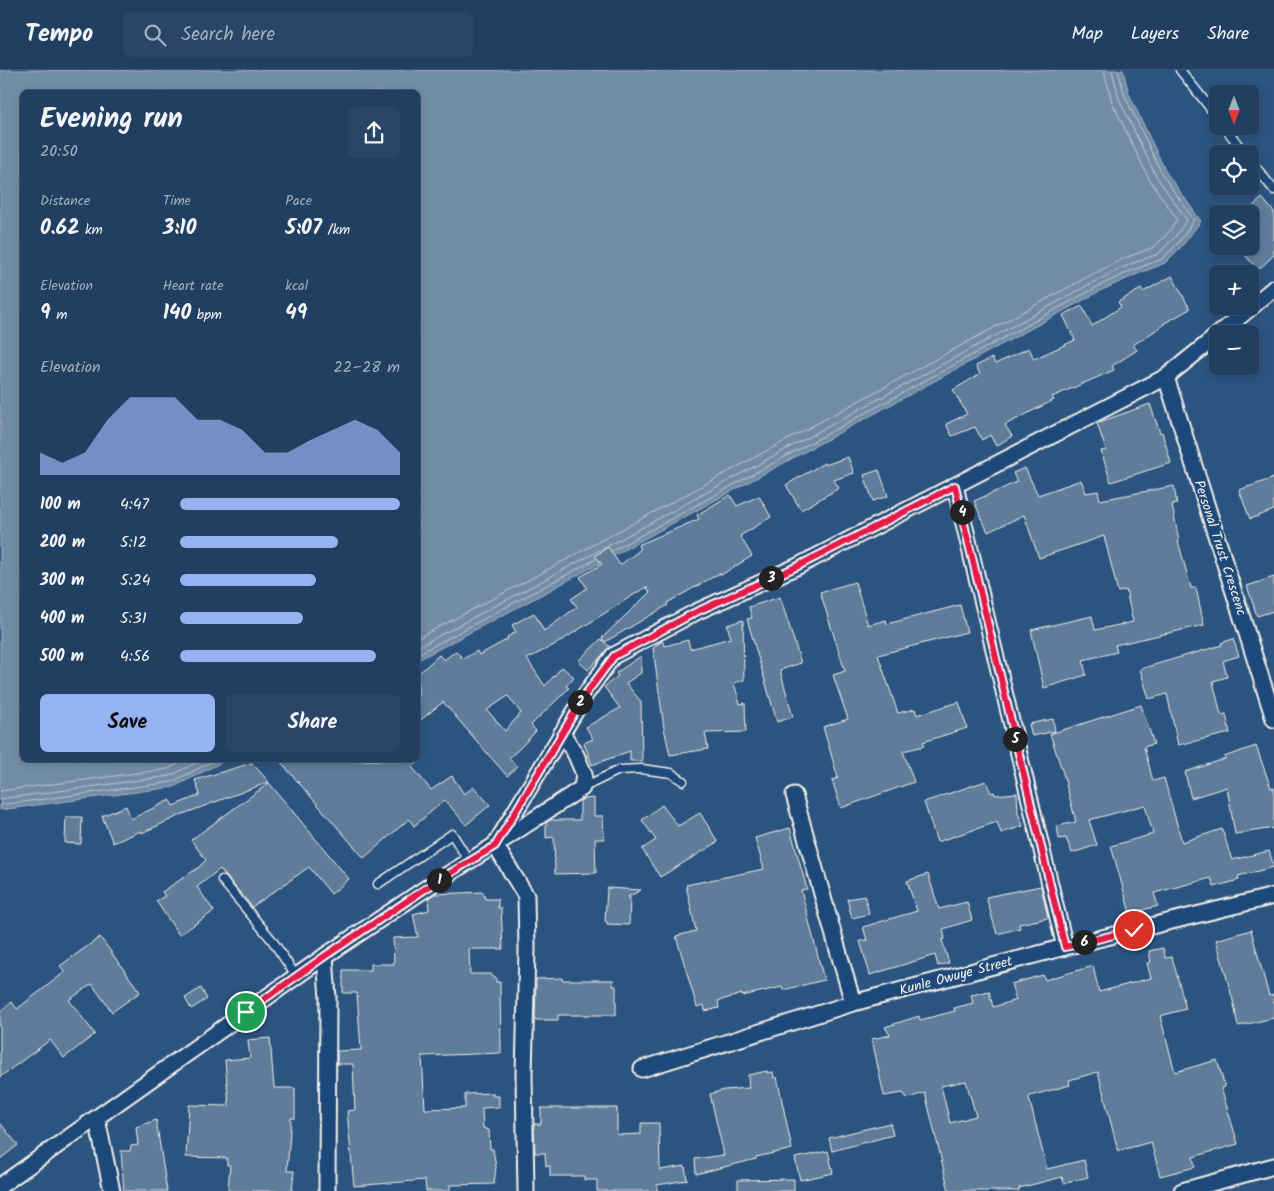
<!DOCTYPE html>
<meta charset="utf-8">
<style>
body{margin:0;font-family:Kalam,sans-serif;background:#294667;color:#f1f3f6;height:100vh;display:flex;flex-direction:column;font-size:19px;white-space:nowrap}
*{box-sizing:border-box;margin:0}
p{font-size:16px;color:#a2afbd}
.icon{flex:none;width:28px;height:28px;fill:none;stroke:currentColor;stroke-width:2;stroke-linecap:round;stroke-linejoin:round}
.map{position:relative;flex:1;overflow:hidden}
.drawer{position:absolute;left:20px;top:20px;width:400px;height:672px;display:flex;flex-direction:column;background:#213f61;border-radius:8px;box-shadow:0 2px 8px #0003,0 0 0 1px #3e5876}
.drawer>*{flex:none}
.needle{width:32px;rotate:180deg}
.controls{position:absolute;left:1209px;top:15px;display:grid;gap:10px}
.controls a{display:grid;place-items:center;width:50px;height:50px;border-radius:8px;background:#213f61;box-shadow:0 2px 8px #0003,0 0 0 1px #3e5876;font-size:25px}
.pin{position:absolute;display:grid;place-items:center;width:42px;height:42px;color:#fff;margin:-21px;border:2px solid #fff;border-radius:50%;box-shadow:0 1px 5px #0007}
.km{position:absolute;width:25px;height:25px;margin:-12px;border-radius:50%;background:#222;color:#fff;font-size:14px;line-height:25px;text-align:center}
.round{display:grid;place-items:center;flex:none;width:52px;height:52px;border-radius:8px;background:#294667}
.overview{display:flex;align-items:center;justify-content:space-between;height:85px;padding:0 20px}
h1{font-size:28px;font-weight:700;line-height:38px}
.stats{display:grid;grid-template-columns:repeat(3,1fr);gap:8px;height:85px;padding:5px 20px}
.stats div{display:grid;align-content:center}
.stats b{font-size:21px;font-weight:700}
.stats small{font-size:14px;font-weight:400}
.stats p{font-size:14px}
.chart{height:140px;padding:10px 20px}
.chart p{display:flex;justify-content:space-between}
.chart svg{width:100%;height:90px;margin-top:5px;fill:#95b2f1;opacity:.7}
.action{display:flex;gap:10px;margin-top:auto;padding:10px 20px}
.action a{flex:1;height:58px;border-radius:8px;background:#95b2f1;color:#111;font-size:20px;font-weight:700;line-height:58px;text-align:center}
.action a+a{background:#294667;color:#f1f3f6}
ul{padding:0 20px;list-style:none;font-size:16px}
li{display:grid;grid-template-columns:80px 60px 1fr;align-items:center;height:38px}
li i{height:12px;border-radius:6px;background:#95b2f1}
header{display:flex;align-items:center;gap:30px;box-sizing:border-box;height:70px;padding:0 25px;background:#213f61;border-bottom:1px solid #3e5876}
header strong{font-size:24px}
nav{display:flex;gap:28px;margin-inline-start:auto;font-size:18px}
.search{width:350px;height:45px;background:#294667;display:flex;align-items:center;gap:12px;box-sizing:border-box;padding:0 18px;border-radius:8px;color:#a2afbd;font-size:19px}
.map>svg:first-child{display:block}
.water{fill:#738ca6;stroke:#a7b4c0}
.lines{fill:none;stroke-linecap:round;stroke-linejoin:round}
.shore{stroke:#c0c9ce;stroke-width:1}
.building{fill:#5e7b9a;stroke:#f4f1e8;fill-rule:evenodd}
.lane-casing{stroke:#f4f1e8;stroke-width:11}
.street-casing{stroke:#f4f1e8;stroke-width:19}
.lane{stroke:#1f4a7a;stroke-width:8}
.street{stroke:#1f4a7a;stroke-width:15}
.route-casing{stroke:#fff;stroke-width:10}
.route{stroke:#e11d48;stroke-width:6}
.labels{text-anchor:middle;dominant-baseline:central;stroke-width:4;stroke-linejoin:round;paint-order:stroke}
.street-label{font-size:14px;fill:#f4f1e8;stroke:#1f4a7a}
</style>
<header>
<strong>Tempo</strong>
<div class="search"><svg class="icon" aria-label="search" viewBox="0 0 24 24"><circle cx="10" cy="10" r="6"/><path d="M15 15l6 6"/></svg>Search here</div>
<nav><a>Map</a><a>Layers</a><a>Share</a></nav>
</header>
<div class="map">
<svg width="1274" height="1121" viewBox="0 0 1274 1121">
<rect width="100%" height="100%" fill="#2c5481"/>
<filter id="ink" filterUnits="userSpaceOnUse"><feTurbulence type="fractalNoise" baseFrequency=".02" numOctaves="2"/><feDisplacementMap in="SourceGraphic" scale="10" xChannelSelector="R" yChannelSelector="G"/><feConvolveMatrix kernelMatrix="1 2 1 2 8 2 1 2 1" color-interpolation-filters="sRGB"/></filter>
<g filter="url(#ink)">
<path class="water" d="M0,0H1123L1129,24L1166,102L1201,151L1183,175L1165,193L1133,206L1100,221L543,524L418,590V22H22V690H226L174,717L0,740Z"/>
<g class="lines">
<g class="shore">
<path d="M608,476L1094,212L1128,195L1158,184L1175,167L1187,150L1156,106L1119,29L1112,0"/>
<path d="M612,481L1097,217L1131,201L1162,189L1180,171L1194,150L1162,104L1125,26L1118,0"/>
<path d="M418,568L534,507L1091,205L1125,188L1154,177L1169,162L1177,149L1149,109L1112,32L1104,0"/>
<path d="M418,577L606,477"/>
<path d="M418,584L596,489"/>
<path d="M0,721L168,699L185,690"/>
<path d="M0,729L170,706L201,690"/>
<path d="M0,735L172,712L215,690"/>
</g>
</g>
<g class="building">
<path d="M1262,128L1274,142V185L1258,200L1237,176H1250V139Z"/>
<path d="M1172,206L1190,239L1163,254L1164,255L1133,275L1137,280L1112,296L1114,300L1052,327L1054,330L1005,355L1012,366L996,376L990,365L982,370L975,357L952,366L946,354L967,344L953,320L980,304L976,296L992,288L995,294L1029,278L1034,289L1075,270L1063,245L1082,236L1092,256L1121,237L1118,232L1141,219L1143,222Z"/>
<path d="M1150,334L1160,363L1162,362L1171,393L1111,412L1101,381L1106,380L1097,353Z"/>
<path d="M848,387L854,403L834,410L839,418L801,440L786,415L824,393L825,395Z"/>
<path d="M1025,398L1038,425L1081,410L1086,423L1098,421L1100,430L1174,416L1177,434L1172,435L1179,471H1178L1191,518H1196L1204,555L1115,575L1117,582L1083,590L1086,605L1044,618L1031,560L1092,546L1095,560L1133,552L1126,520L1118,522L1104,466L1039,488L1024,445L988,462L974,431L1017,412L1013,403Z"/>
<path d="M879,400L888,426L873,431L864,405Z"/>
<path d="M1274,408V440L1250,449L1239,420Z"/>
<path d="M730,425L737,436L759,426L771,447L740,466L752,486L721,505L720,503L667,533L668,535L605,572L602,568L650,522L646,517L556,574L527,589L545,616L562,597L574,607L566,616L569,618L531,655L536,661L520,678L509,688L517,697L507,706L443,632L418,652V604L439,585L444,590L456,581L463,589L477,581L479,585L508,569L507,567L516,562L512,555L534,543L544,561L577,537L571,529L587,518L580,507L602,494L595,486L608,477L620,495L640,480L638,475L699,449L697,445ZM508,626L521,643L505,661L487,640Z"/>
<path d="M1274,507V541L1257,546L1247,516Z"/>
<path d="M855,512L868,555L886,550L887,554L960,535L967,562L878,585L898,643L915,639L917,645L959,632L967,658L923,672L924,676L903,681L914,712L841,738L832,710L838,708L823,657L848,649L833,605L845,601L820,522Z"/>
<path d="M780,527L801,593L780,600L793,647L777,652L747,549L752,548L749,537Z"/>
<path d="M743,550L744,610L734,613L740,634L745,633L746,662L705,663L708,679L670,685L664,658L653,578L662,571L665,576L688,570L690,579L731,568L727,555Z"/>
<path d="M601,569L610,577L588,600L578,591Z"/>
<path d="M1233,569L1239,586L1223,591L1227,607L1213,611L1221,645L1226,644L1230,663L1178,675L1167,624L1149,629L1140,599L1222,575L1221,573Z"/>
<path d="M641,586V603L626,613L641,632L642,691H630V681L592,695L584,673L593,669L586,657L620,638L604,617L618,606L616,603Z"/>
<path d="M1141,635L1154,674L1144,677L1153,711L1164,708L1182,772L1222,759L1232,790L1269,781L1274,797L1238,806L1239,810L1214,817L1211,808L1154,823L1158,836L1130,843L1111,776L1153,764L1145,735L1089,750L1097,775L1072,783L1066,768L1059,769L1057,756L1076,752L1063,703L1050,664Z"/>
<path d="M1053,649L1055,661L1032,666L1029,654Z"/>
<path d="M1256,676L1271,718H1274V758L1235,764L1227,717L1191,728L1185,702L1225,689L1224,687Z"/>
<path d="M279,690H421L412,697L431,720L452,706L464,724L474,717L490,735L466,755L445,730L414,756L409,749L364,788Z"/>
<path d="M252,693L269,712L183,744L142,763L141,761L113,773L102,746L126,736L131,749L170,730L173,736L200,725L195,710Z"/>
<path d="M986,711L991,723L994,722L995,725L1017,723L1018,743L1023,756L1001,763L997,752L937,772L924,732Z"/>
<path d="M269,713L349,809L331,824L309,797L252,837L220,799L197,817L214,841L179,865L156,831L165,826L162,822L198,798L206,790L191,770Z"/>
<path d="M594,728V746H603L604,769H595L596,803L555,804L554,767L546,768V753L550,750H580V731L583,729Z"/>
<path d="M662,735L678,756L700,743L718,772L660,807L642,779L656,770L642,750Z"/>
<path d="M66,747H82L81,774L65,773Z"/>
<path d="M790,758L807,819L801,820L824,910L783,920L782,917L742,926V924L718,931L719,938L705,941L704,935L697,937L676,866L696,861L686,815L764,799L755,768Z"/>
<path d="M928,804L939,839L967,832L972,850L943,859L945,869L942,870L949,893L938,896L935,885L870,905L860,871L867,870L863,857L917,841L907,811Z"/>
<path d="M1041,816L1048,848L1019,854L1020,858L997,864L986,827Z"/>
<path d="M607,818L641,820L628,827H630L629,855L607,854V852L605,851Z"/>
<path d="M483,822L485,829H498V838H501L503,879H469L470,904H491L493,907H496V912H500L501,983L422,986L425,1039L465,1038V1024L493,1023V1026H499V1037L482,1038L483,1058L489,1060L490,1079H493L496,1097L494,1114L450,1115V1121H426L425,1110L354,1116L347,1041L355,1040L353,994H337V981L361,980L357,923H343V900H371V894H394L393,868L418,867L413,844L429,840L428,828L434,824Z"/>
<path d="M865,826L869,844L852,848L847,829Z"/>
<path d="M1251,860L1269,926L1274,925V948L1238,956L1234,934L1216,870Z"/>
<path d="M100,867L140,922L112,942L92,914L69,930L95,964L64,988L50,970L0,1007V941L12,932L17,939L65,902L60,896Z"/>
<path d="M1163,878L1165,888L1172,887L1186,939L1160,946L1175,1002L1217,990L1225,1017L1221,1018L1238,1074L1193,1087L1195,1097L1160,1106L1151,1072L1118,1081L1098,1002L1069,1010L1070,1015L1030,1026L1029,1028L1047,1099L1084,1090L1088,1107L1064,1113L1062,1107L1019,1118V1121H949L925,1023L907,1028L903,1023L884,1026L872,969L890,965L885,957L919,946L920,950L955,941L954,938L973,933L971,925L989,921L993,937L1016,930L1011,914L1043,905L1045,910L1093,896L1099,922L1151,908L1147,893L1151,892L1149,881ZM966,1011L976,1046L950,1053L941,1016Z"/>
<path d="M562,908V910H613V916H616V945H558V950H535L536,909Z"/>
<path d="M201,918L207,929L191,939L185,928Z"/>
<path d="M270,968L274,1018H295V1048H291L287,1101H294L292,1121H228L230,1095H227V1088L186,1087L189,1035L229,1036L225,990L250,988L248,970Z"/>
<path d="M767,1001V1003L773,1002L774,1008L777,1007L792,1079L756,1087V1089L696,1104L695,1089L724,1085L710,1024L724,1020L749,1018L748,1005Z"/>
<path d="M541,1038H617V1065L641,1064V1053H659L660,1100L685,1096L687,1110L657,1115V1121H597V1110H584V1106H550V1096H546L545,1083H535L534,1054H541Z"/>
<path d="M156,1050L167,1121H124L121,1081H130L131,1076L138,1075L136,1057Z"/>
<path d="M0,1053L18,1075L0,1089Z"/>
<path d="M890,1053L893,1065L832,1081L829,1068Z"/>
<path d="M828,1081L833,1103L800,1110L795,1088Z"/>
<path d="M794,1109V1121H738V1110Z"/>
</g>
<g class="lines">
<defs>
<g id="lane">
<path d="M1180,0L1218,48"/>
<path d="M1224,56L1245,84"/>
<path d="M1250,90L1274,120"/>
<path d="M582,718L619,700L641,699L671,703L683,711"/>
<path d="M222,810L272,870L296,906"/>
<path d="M378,814L452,764L469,791"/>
</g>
<g id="street">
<path d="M1219,264L1274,218"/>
<path d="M1166,307L1274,649"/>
<path d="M955,416L1065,877"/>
<path d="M794,725L853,933"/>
<path d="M325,886L328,929L327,1121"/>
<path d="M642,999L853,933L1065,877L1274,826"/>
<path d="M97,1049L112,1121"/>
<path d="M0,1116L325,886L434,813L495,775L585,625L613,586L696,542L798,496L1166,307L1218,265"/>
<path d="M526,1121L524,1005L527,879L526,826L495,775L582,718L584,704L576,685L562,663"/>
<path d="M1182,1121L1274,1096"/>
</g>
</defs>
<use href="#lane" class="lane-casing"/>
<use href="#street" class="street-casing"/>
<use href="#lane" class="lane"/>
<use href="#street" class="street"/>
</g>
</g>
<g class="lines" filter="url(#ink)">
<defs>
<path id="route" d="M246,942L325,886L434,813L495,776L585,625L614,586L696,542L798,496L955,416L1065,877L1134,860"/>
</defs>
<use href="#route" class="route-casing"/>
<use href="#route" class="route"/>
</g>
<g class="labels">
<g class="street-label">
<text transform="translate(1220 478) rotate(72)">Personal Trust Crescenc</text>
<text transform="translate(956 906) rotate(-15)">Kunle Owuye Street</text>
</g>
</g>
</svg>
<div class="controls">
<a><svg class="needle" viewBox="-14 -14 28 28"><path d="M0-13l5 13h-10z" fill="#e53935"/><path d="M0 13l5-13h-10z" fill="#a2afbd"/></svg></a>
<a><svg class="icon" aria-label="locate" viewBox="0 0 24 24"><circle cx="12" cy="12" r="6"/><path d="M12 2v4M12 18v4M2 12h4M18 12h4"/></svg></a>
<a><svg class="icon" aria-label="layers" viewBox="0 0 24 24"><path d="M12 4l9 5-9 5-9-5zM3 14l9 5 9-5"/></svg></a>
<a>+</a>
<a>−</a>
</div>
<div class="pin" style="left:246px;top:942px;background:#1e9e55"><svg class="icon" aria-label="arrive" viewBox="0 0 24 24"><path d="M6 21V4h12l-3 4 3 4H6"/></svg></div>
<div class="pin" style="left:1134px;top:860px;background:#d93025"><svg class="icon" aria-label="check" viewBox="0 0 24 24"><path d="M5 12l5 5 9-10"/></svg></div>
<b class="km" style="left:439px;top:810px">1</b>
<b class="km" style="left:580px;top:632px">2</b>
<b class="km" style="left:771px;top:508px">3</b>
<b class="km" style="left:962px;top:442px">4</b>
<b class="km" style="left:1015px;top:669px">5</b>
<b class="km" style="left:1084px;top:872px">6</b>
<section class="drawer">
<div class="overview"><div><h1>Evening run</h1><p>20:50</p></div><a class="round"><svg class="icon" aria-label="share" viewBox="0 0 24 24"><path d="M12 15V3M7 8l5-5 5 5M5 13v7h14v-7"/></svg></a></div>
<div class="stats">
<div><p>Distance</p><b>0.62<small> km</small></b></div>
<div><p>Time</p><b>3:10</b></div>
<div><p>Pace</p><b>5:07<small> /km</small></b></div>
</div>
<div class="stats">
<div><p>Elevation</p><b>9<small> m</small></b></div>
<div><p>Heart rate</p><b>140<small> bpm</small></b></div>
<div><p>kcal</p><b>49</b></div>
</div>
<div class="chart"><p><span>Elevation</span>22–28 m</p>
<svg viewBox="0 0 160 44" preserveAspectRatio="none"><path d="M0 44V33L10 38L20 33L30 17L40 6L50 6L60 6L70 17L80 17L90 22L100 33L110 33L120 27L130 22L140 17L150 22L160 33V44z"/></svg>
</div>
<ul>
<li><b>100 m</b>4:47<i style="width:100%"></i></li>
<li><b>200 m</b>5:12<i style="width:72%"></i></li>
<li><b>300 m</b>5:24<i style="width:62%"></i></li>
<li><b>400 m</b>5:31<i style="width:56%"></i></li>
<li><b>500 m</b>4:56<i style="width:89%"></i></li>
</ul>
<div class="action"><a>Save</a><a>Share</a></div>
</section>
</div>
